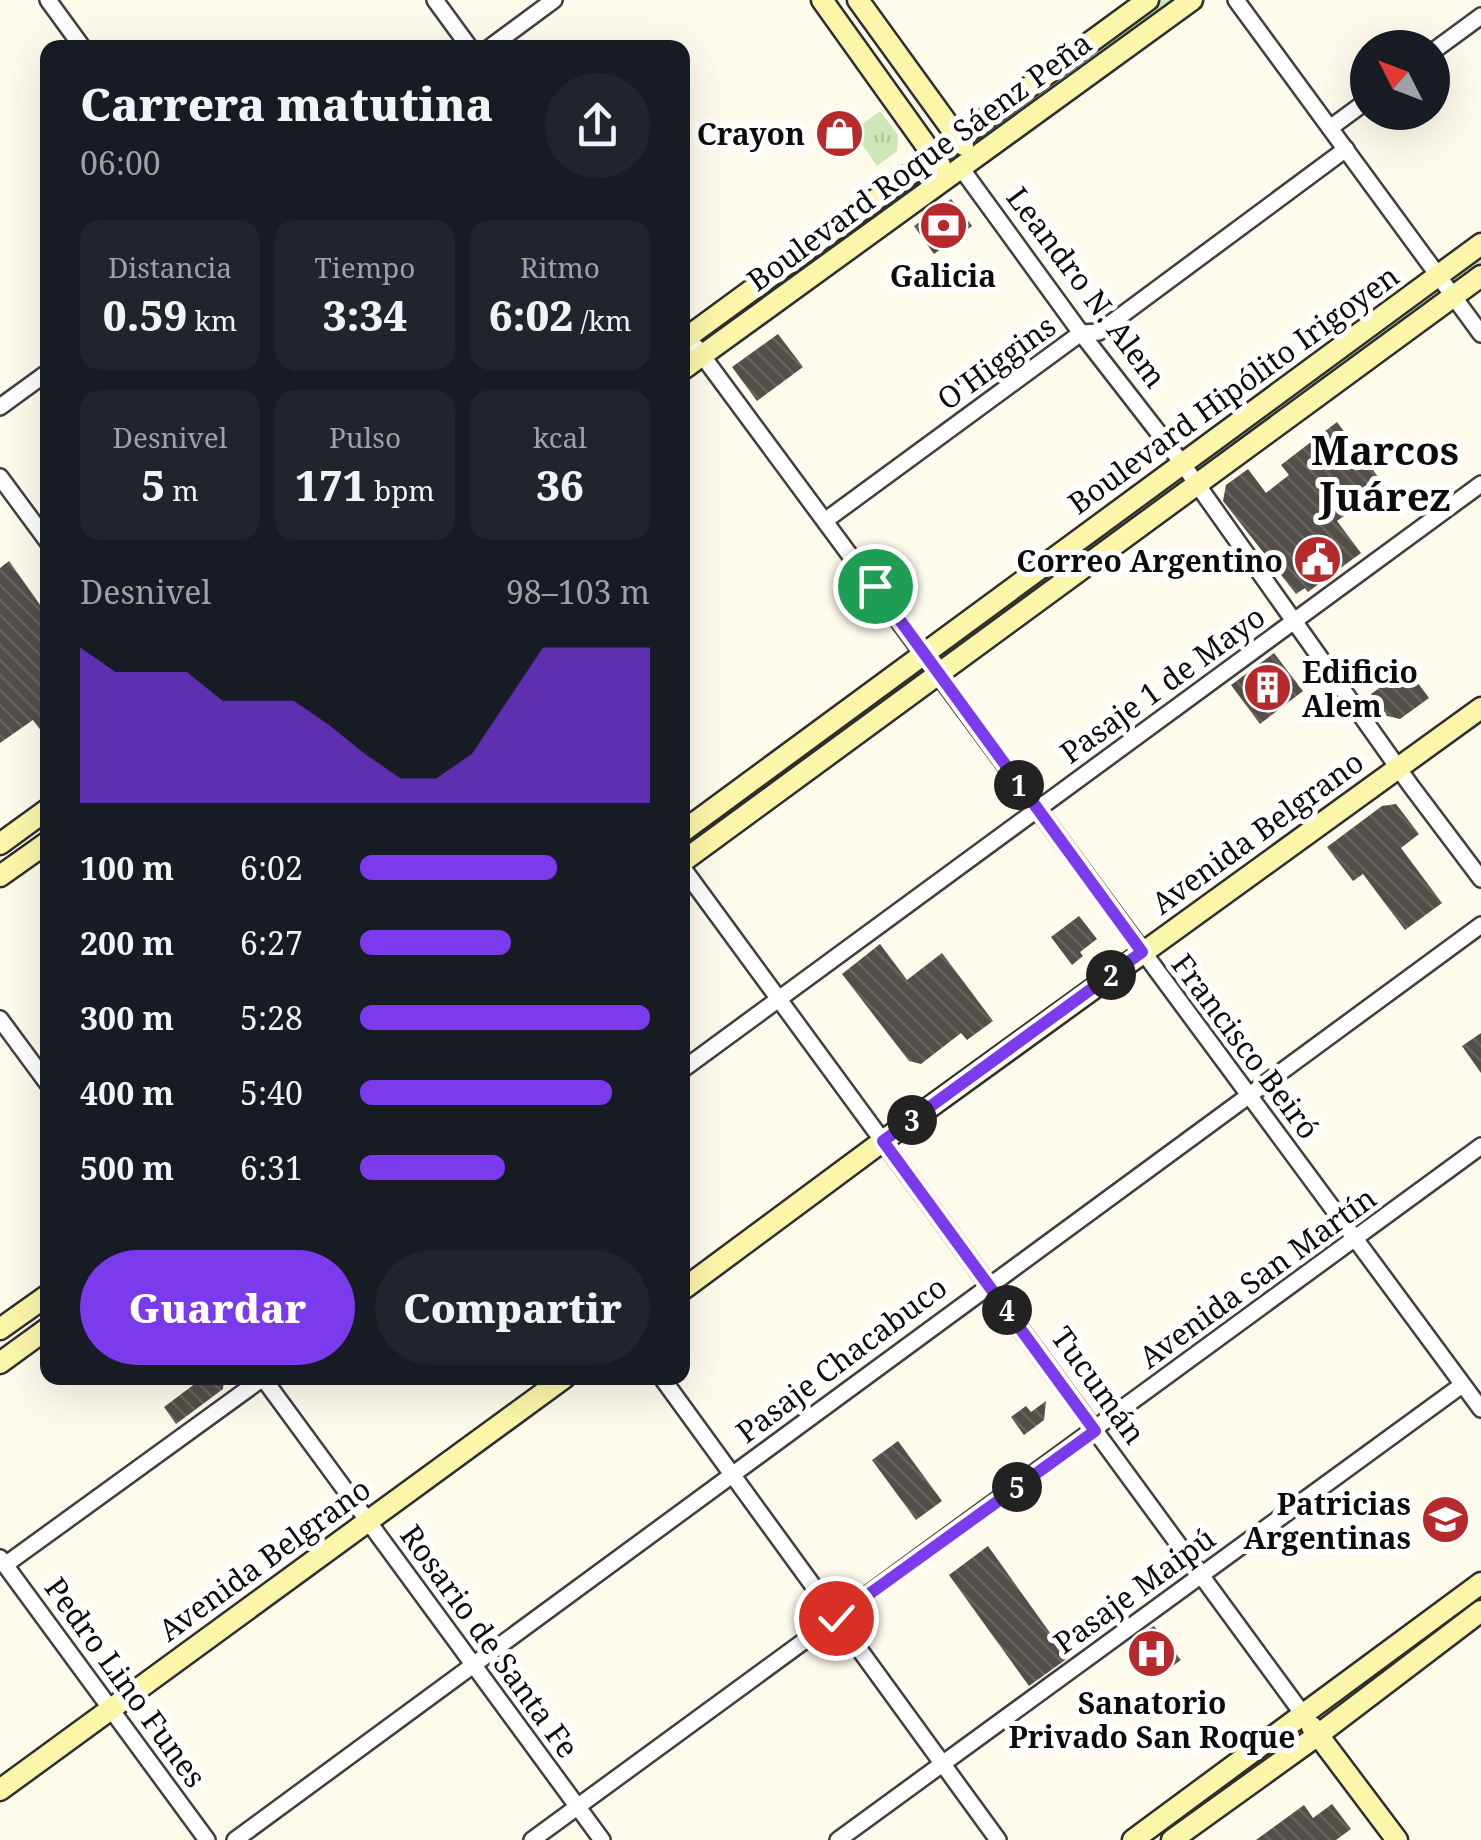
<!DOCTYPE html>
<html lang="es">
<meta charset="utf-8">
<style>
body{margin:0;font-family:"Noto Serif",serif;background:#20242c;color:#f1f3f6;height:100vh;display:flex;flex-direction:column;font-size:38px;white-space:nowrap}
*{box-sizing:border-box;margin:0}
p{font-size:32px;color:#9ea1a6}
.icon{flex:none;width:55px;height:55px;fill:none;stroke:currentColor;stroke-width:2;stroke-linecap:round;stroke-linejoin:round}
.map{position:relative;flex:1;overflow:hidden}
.side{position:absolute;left:40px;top:40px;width:650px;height:1345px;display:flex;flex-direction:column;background:#171b24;border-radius:20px;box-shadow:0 10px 40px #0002}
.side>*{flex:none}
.needle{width:65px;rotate:312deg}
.tools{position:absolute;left:1350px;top:30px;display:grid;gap:20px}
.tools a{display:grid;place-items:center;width:100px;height:100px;border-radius:50%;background:#171b24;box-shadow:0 10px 40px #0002;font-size:50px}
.pin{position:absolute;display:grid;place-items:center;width:85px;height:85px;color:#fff;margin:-42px;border:5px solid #fff;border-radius:50%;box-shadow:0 2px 10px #0007}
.km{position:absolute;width:50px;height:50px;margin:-25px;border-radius:50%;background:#222;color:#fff;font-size:28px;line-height:50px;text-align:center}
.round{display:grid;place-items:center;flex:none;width:105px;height:105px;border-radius:52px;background:#20242c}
.head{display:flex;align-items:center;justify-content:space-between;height:170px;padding:0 40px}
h1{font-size:45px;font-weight:800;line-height:75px}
.metrics{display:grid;grid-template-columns:repeat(3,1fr);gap:15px;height:170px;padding:10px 40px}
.metrics div{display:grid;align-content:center;border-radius:20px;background:#20242c;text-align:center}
.metrics b{font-size:42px;font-weight:800}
.metrics small{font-size:28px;font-weight:400}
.metrics p{font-size:28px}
.chart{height:280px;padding:20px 40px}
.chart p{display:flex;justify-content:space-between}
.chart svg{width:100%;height:180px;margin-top:10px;fill:#7c3aed;opacity:.7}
.action{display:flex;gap:20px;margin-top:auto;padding:20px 40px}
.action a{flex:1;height:115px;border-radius:60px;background:#7c3aed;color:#fff;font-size:40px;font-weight:800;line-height:115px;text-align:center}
.action a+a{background:#20242c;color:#f1f3f6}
ul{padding:0 40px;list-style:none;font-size:32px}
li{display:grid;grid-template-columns:160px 120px 1fr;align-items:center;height:75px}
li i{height:25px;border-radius:12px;background:#7c3aed}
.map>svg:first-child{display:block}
.grass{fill:#cee7b7}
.park{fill:url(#park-tufts)}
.building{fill:url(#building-back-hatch)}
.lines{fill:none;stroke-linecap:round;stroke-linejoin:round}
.street-casing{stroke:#3f3f3f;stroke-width:20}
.secondary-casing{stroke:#2e2e2e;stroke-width:25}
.street{stroke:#fff;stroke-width:15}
.secondary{stroke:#fcf6aa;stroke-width:20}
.route-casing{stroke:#fff;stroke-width:20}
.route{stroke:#7c3aed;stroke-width:12}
.labels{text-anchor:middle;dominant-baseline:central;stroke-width:10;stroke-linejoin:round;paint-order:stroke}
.poi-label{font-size:30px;font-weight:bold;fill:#0c0c0c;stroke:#fff;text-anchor:end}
.street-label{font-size:30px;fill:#0c0c0c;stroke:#fff}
.district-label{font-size:40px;font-weight:bold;fill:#0c0c0c;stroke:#fff}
</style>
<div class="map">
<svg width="1481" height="1840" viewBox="0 0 1481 1840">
<defs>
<pattern id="park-tufts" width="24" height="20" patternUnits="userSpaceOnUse" patternTransform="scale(2.5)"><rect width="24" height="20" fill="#cee7b7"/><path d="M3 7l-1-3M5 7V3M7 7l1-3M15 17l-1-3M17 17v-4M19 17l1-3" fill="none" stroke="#b0c59c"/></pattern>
<pattern id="building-back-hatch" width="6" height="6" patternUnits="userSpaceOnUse" patternTransform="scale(2.5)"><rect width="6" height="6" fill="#544e49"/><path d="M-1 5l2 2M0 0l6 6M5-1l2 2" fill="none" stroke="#68635f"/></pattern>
</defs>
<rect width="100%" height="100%" fill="#fefbec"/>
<g class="grass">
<path d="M1161,0H1178L683,364L682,352Z"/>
<path d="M1481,244V276L683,862V832Z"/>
</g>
<path class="park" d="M880,111L898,135L897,151L877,166L853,131Z"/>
<g class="building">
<path d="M951,199L972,226L934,254L914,226Z"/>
<path d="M778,334L803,367L757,401L732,367Z"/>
<path d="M1337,422L1385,486L1337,521L1361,553L1308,592L1305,588L1296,594L1223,501L1226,485L1248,469L1266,493L1289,475L1281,465Z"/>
<path d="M9,561L48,616V740L33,720L0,743V568Z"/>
<path d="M1274,653L1303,691L1260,724L1231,685Z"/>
<path d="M1407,668L1429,698L1400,719L1387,716L1371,694Z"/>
<path d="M1396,804L1419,834L1401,848L1442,903L1405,930L1363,874L1353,881L1327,847L1382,806Z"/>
<path d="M1079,916L1097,939L1080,952L1083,956L1072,965L1051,937Z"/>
<path d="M880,944L907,980L942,953L993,1021L967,1040L961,1033L921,1064L909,1061L842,974Z"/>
<path d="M1481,1033V1073L1462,1046Z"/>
<path d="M192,1378H224L223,1389L176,1424L164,1407L196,1383Z"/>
<path d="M1046,1401L1044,1420L1024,1435L1011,1417L1026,1406L1031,1412Z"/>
<path d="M898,1441L942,1501L916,1520L872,1460Z"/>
<path d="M988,1546L1068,1658L1029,1686L949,1575Z"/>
<path d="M1154,1626L1181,1660L1160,1675L1155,1668L1152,1670L1130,1641Z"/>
<path d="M1332,1804L1351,1829L1336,1840H1256L1304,1805L1313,1818Z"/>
</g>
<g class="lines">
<defs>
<g id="street">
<path d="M48,0L83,48"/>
<path d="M435,0L470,48"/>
<path d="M1236,0L1481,334"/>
<path d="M489,48L554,0"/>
<path d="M1432,52L1481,16"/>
<path d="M1330,128L1368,100"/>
<path d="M961,168L1081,333L1182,463L1411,786L1481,879"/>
<path d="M696,347L1481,1409"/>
<path d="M0,407L48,372"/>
<path d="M0,477L48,542"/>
<path d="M826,520L1081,333L1099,332L1346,149"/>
<path d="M682,867L1302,1713"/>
<path d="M0,1019L48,1084"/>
<path d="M682,1070L1481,484"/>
<path d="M662,1378L998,1840"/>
<path d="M0,1558L207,1840"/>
<path d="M5,1565L263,1378L602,1840"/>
<path d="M235,1840L1481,925"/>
<path d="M532,1840L1481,1146"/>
<path d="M838,1840L1462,1385"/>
</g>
<g id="secondary">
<path d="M822,0L940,165"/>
<path d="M858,0L963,145"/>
<path d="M682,341L1148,0"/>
<path d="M682,370L1192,0"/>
<path d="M682,832L1481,244"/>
<path d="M0,844L48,809"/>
<path d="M682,862L1481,276"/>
<path d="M0,876L48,842"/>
<path d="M682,1290L883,1141L1481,708"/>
<path d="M0,1329L48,1295"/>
<path d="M0,1363L48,1328"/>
<path d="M1312,1727L1397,1840"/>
<path d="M0,1790L564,1378"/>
<path d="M1133,1840L1481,1583"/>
<path d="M1172,1840L1318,1735L1481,1611"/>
</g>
</defs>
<use href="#street" class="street-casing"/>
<use href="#secondary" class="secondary-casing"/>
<use href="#street" class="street"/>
<use href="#secondary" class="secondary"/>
</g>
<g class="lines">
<defs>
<path id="route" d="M836,1618L1095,1431L883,1141L1142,952L875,586"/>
</defs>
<use href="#route" class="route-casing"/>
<use href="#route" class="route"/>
</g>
<defs>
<symbol id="shop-disc" viewBox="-11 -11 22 22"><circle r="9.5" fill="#b62a2c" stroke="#fff"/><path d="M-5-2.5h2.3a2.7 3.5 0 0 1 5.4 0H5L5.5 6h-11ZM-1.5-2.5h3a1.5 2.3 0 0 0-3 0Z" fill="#fff"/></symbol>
<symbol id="bank-disc" viewBox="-11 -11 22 22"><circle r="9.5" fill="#b62a2c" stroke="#fff"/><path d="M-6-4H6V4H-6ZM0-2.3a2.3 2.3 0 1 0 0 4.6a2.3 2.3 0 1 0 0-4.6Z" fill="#fff"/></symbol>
<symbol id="civic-disc" viewBox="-11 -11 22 22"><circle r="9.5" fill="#b62a2c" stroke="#fff"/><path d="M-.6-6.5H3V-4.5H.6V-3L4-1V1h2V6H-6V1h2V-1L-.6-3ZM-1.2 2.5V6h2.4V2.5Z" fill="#fff"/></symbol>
<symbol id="building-disc" viewBox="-11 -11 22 22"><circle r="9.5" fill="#b62a2c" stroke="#fff"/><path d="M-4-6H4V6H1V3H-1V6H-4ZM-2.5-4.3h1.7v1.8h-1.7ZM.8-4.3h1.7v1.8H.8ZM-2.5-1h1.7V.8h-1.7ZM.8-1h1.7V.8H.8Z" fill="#fff"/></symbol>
<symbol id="school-disc" viewBox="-11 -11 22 22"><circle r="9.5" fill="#b62a2c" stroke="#fff"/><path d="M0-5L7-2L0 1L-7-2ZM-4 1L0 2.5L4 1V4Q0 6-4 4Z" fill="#fff"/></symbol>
<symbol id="hospital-disc" viewBox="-11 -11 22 22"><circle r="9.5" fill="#b62a2c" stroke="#fff"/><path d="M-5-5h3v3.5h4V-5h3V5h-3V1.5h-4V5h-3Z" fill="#fff"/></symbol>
</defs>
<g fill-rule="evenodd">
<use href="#shop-disc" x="812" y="106" width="55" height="55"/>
<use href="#bank-disc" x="916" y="198" width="55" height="55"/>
<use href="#civic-disc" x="1290" y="532" width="55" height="55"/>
<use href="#building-disc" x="1240" y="660" width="55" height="55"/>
<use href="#school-disc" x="1418" y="1492" width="55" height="55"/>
<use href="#hospital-disc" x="1124" y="1626" width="55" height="55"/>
</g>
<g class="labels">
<g class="poi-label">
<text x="805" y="133">Crayon</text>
<text x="943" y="275" text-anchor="middle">Galicia</text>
<text x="1283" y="560">Correo Argentino</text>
<text x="1302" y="671" text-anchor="start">Edificio<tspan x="1302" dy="34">Alem</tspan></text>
<text x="1411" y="1503">Patricias<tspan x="1411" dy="34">Argentinas</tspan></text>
<text x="1152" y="1702" text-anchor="middle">Sanatorio<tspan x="1152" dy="34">Privado San Roque</tspan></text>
</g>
<g class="street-label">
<text transform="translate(919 161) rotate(-36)">Boulevard Roque Sáenz Peña</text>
<text transform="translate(1087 287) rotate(53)">Leandro N. Alem</text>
<text transform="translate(996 362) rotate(-36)">O'Higgins</text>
<text transform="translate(1233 389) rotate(-36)">Boulevard Hipólito Irigoyen</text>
<text transform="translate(1162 684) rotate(-36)">Pasaje 1 de Mayo</text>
<text transform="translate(1257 832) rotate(-36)">Avenida Belgrano</text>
<text transform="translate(1246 1046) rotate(53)">Francisco Beiró</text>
<text transform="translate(1257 1277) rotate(-36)">Avenida San Martín</text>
<text transform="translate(841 1359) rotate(-37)">Pasaje Chacabuco</text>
<text transform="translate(1099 1385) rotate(54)">Tucumán</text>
<text transform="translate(264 1559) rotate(-36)">Avenida Belgrano</text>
<text transform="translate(1134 1590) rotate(-36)">Pasaje Maipú</text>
<text transform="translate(490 1641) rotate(54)">Rosario de Santa Fe</text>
<text transform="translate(126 1682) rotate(54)">Pedro Lino Funes</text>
</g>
<g class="district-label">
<text x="1385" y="449">Marcos<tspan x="1385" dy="46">Juárez</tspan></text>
</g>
</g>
</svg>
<div class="tools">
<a><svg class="needle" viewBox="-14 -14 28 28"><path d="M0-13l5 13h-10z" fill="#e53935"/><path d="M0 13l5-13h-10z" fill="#9ea1a6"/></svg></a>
</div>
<div class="pin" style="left:875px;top:586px;background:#1e9e55"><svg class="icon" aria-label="arrive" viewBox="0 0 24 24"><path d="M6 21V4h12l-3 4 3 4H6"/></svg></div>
<div class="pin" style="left:836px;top:1618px;background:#d93025"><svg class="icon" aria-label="check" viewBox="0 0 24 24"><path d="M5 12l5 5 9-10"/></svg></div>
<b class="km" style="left:1019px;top:785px">1</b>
<b class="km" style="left:1111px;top:975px">2</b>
<b class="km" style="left:912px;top:1120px">3</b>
<b class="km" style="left:1007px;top:1310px">4</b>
<b class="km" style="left:1017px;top:1487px">5</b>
<section class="side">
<div class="head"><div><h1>Carrera matutina</h1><p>06:00</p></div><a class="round"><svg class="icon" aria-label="share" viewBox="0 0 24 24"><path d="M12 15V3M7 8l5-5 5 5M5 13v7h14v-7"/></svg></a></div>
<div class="metrics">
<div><p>Distancia</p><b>0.59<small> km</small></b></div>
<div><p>Tiempo</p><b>3:34</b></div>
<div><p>Ritmo</p><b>6:02<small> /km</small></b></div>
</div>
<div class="metrics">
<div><p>Desnivel</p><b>5<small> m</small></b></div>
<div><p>Pulso</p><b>171<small> bpm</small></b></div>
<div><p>kcal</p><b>36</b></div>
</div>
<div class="chart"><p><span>Desnivel</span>98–103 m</p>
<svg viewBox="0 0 160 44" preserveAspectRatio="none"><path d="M0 44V6L10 12L20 12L30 12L40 19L50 19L60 19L70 25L80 32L90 38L100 38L110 32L120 19L130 6L140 6L150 6L160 6V44z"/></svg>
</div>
<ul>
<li><b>100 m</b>6:02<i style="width:68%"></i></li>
<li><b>200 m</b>6:27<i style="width:52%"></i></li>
<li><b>300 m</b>5:28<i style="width:100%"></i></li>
<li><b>400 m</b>5:40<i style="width:87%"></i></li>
<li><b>500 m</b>6:31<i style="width:50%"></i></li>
</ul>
<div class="action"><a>Guardar</a><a>Compartir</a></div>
</section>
</div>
